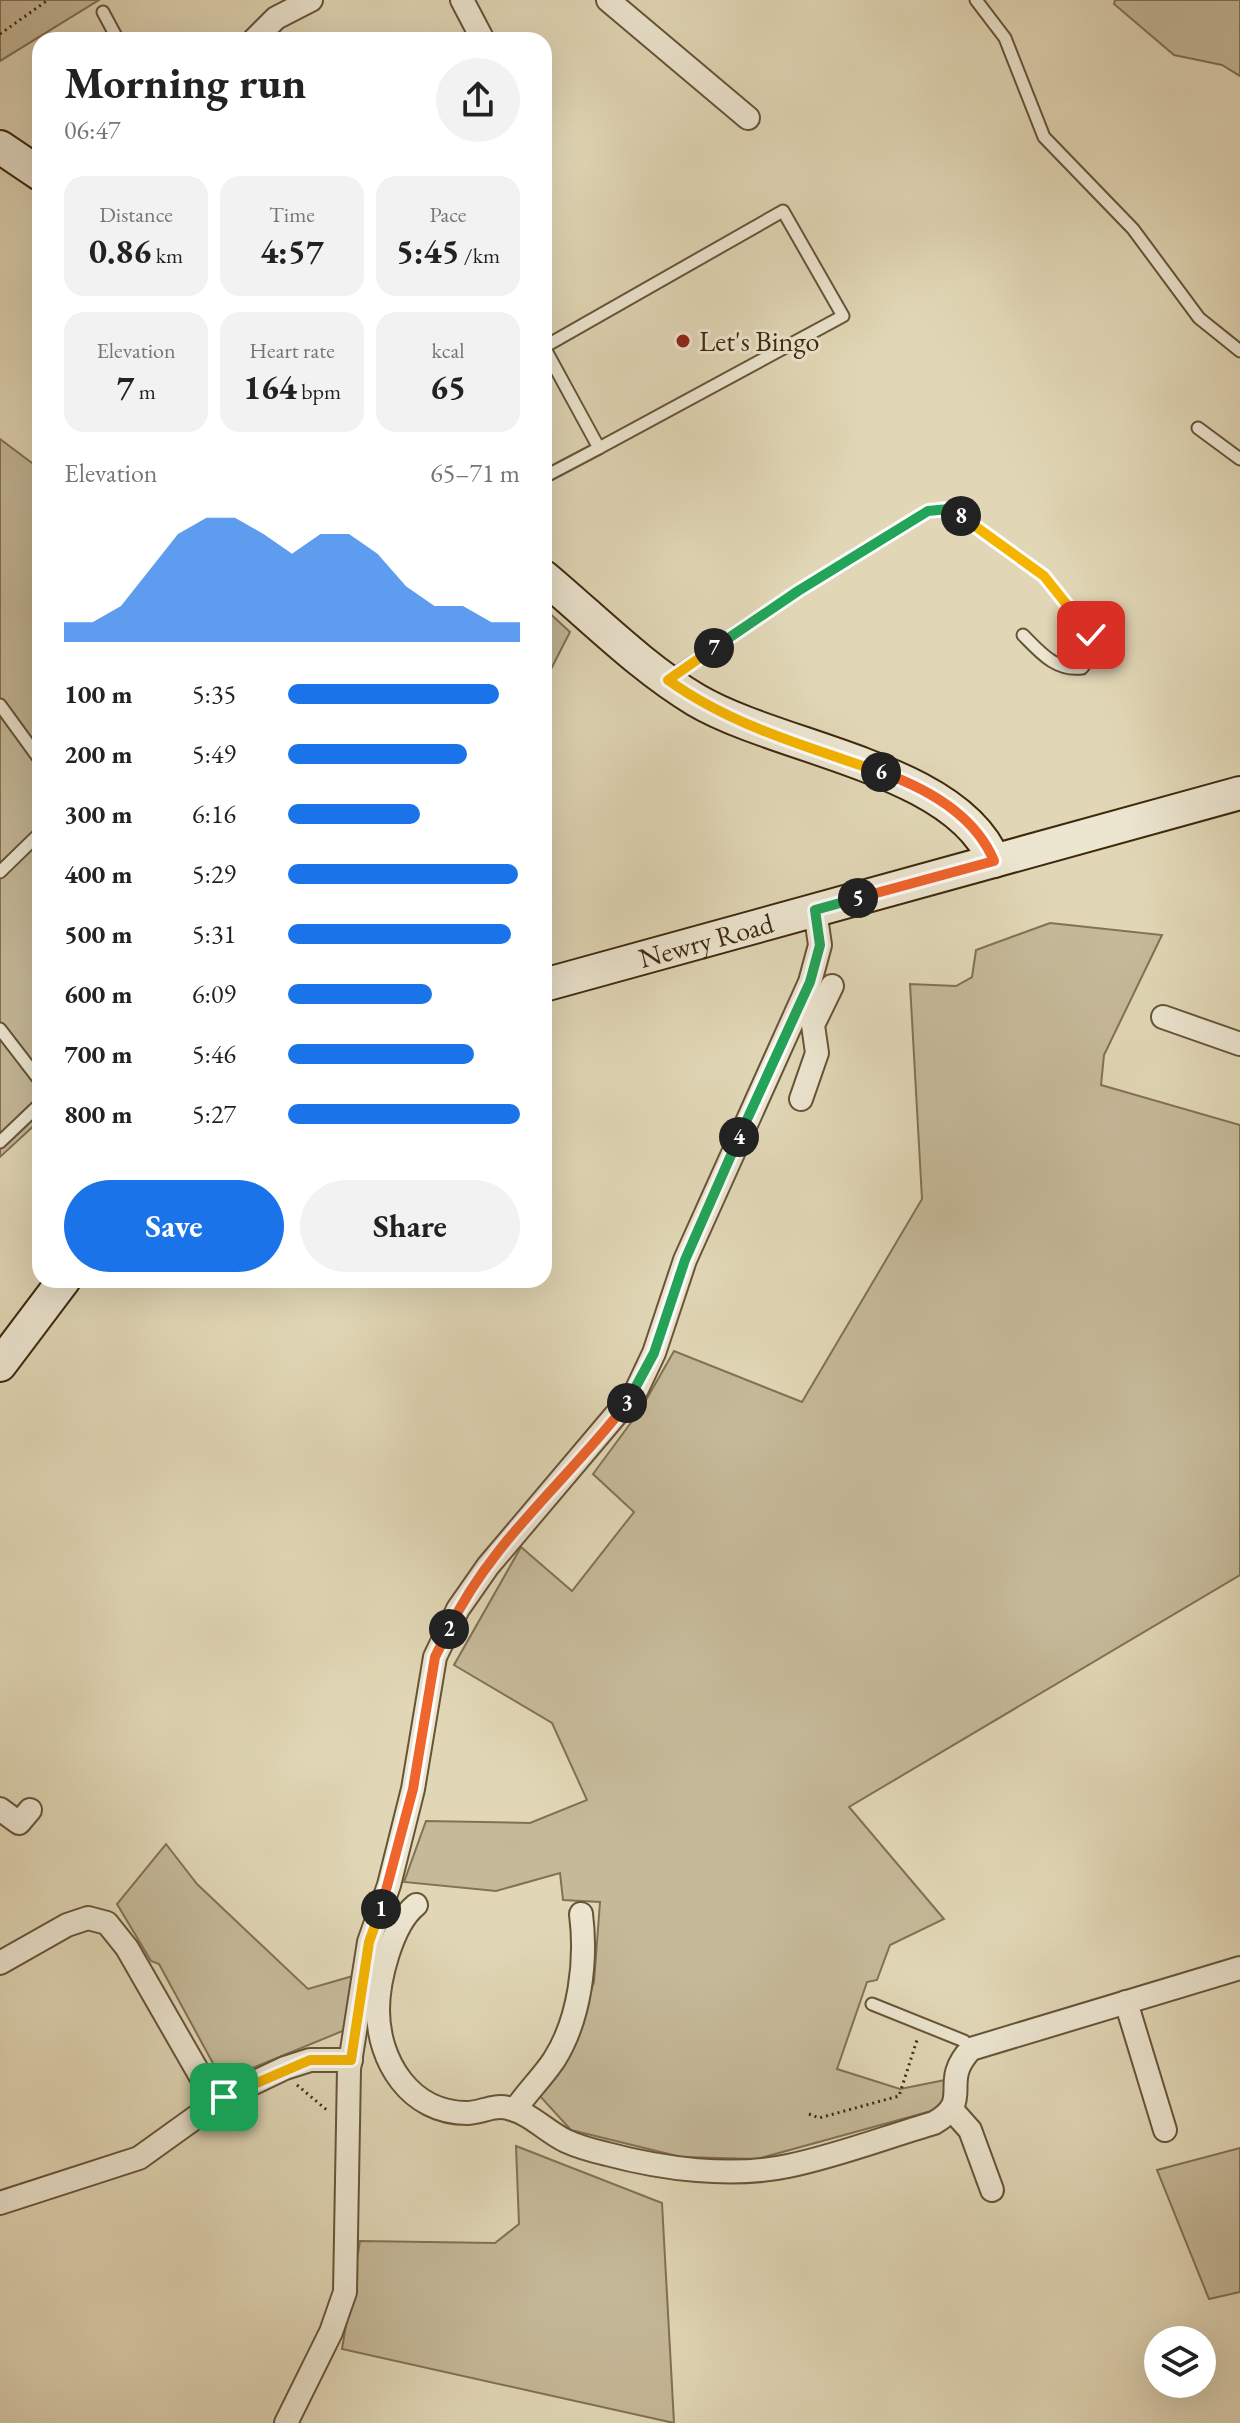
<!DOCTYPE html>
<meta charset="utf-8">
<style>
body{margin:0;font-family:"EB Garamond",serif;background:#f2f2f2;color:#222;height:100vh;display:flex;flex-direction:column;font-size:30px;white-space:nowrap}
*{box-sizing:border-box;margin:0}
p{font-size:26px;color:#767676}
.icon{flex:none;width:44px;height:44px;fill:none;stroke:currentColor;stroke-width:2;stroke-linecap:round;stroke-linejoin:round}
.map{position:relative;flex:1;overflow:hidden}
.drawer{position:absolute;left:32px;top:32px;width:520px;height:1256px;display:flex;flex-direction:column;background:#fff;border-radius:24px;box-shadow:0 8px 32px #0002}
.drawer>*{flex:none}
.fabs{position:absolute;left:1144px;top:2326px;display:grid;gap:16px}
.fabs a{display:grid;place-items:center;width:72px;height:72px;border-radius:50%;background:#fff;box-shadow:0 8px 32px #0002;font-size:40px}
.pin{position:absolute;display:grid;place-items:center;width:68px;height:68px;color:#fff;margin:-34px;border-radius:16px;box-shadow:0 4px 12px #0006}
.km{position:absolute;width:40px;height:40px;margin:-20px;border-radius:50%;background:#222;color:#fff;font-size:22px;line-height:40px;text-align:center}
.round{display:grid;place-items:center;flex:none;width:84px;height:84px;border-radius:42px;background:#f2f2f2}
.headline{display:flex;align-items:center;justify-content:space-between;height:136px;padding:0 32px}
h1{font-size:44px;font-weight:700;line-height:60px}
.figures{display:grid;grid-template-columns:repeat(3,1fr);gap:12px;height:136px;padding:8px 32px}
.figures div{display:grid;align-content:center;border-radius:20px;background:#f2f2f2;text-align:center}
.figures b{font-size:34px;font-weight:700}
.figures small{font-size:22px;font-weight:400}
.figures p{font-size:22px}
.chart{height:224px;padding:16px 32px}
.chart p{display:flex;justify-content:space-between}
.chart svg{width:100%;height:144px;margin-top:8px;fill:#1a73e8;opacity:.7}
.cta{display:flex;gap:16px;margin-top:auto;padding:16px 32px}
.cta a{flex:1;height:92px;border-radius:48px;background:#1a73e8;color:#fff;font-size:32px;font-weight:700;line-height:92px;text-align:center}
.cta a+a{background:#f2f2f2;color:#222}
ul{padding:0 32px;list-style:none;font-size:26px}
li{display:grid;grid-template-columns:128px 96px 1fr;align-items:center;height:60px}
li i{height:20px;border-radius:10px;background:#1a73e8}
.map>svg:first-child{display:block}
.green{fill:#c5b999;stroke:#827153;stroke-width:2}
.lines{fill:none;stroke-linecap:round;stroke-linejoin:round}
.lane-casing{stroke:#675437;stroke-width:15}
.street-casing{stroke:#675437;stroke-width:26}
.secondary-casing{stroke:#3e290d;stroke-width:36}
.path{stroke:#3e290d;stroke-width:3;stroke-dasharray:2 4;stroke-linecap:butt}
.lane{stroke:#ece5d0;stroke-width:11}
.street{stroke:#ece5d0;stroke-width:22}
.secondary{stroke:#ece5d0;stroke-width:32}
.split-1-casing{stroke:#fff;stroke-width:16}
.split-2-casing{stroke:#fff;stroke-width:16}
.split-3-casing{stroke:#fff;stroke-width:16}
.split-4-casing{stroke:#fff;stroke-width:16}
.split-5-casing{stroke:#fff;stroke-width:16}
.split-6-casing{stroke:#fff;stroke-width:16}
.split-7-casing{stroke:#fff;stroke-width:16}
.split-8-casing{stroke:#fff;stroke-width:16}
.split-9-casing{stroke:#fff;stroke-width:16}
.split-1{stroke:#f5b400;stroke-width:10}
.split-2{stroke:#f0652b;stroke-width:10}
.split-3{stroke:#f0652b;stroke-width:10}
.split-4{stroke:#22a559;stroke-width:10}
.split-5{stroke:#22a559;stroke-width:10}
.split-6{stroke:#f0652b;stroke-width:10}
.split-7{stroke:#f5b400;stroke-width:10}
.split-8{stroke:#22a559;stroke-width:10}
.split-9{stroke:#f5b400;stroke-width:10}
.poi-dot{fill:#8f2418;stroke:#ece5d0;stroke-width:3}
.labels{text-anchor:middle;dominant-baseline:central;stroke-width:6;stroke-linejoin:round;paint-order:stroke}
.poi-label{font-size:28px;fill:#3e290d;stroke:#ece5d0;text-anchor:start}
.street-label{font-size:28px;fill:#3e290d;stroke:#ece5d0}
</style>
<div class="map">
<svg width="1240" height="2423" viewBox="0 0 1240 2423">
<rect width="100%" height="100%" fill="#e1d7b6"/>
<filter id="stains"><feTurbulence type="fractalNoise" baseFrequency=".0025" numOctaves="4"/><feColorMatrix values="0 0 0 0 .2 0 0 0 0 .09 0 0 0 0 .02 0 0 0 .5 -.17"/></filter>
<radialGradient id="worn" r=".72"><stop offset=".6" stop-color="#630" stop-opacity="0"/><stop offset="1" stop-color="#630" stop-opacity=".3"/></radialGradient>
<g class="green">
<path d="M0,0H99L0,61Z"/>
<path d="M1115,0H1240V76L1222,65L1174,55L1114,4Z"/>
<path d="M0,439L40,469V1120L0,1157Z"/>
<path d="M544,608L570,632L548,675L544,671Z"/>
<path d="M1050,923L1162,935L1104,1055L1101,1085L1240,1125V1575L849,1807L944,1919L890,1945L877,1980L867,1982L837,2069L900,2089L945,2080L946,2107L757,2159L681,2157L571,2130L538,2094L568,2052L594,1982L600,1902L563,1900L560,1873L496,1891L404,1882L426,1821L530,1823L587,1800L552,1723L454,1665L521,1547L572,1591L634,1512L593,1474L641,1409L674,1351L802,1402L922,1199L910,984L956,986L972,977L976,950Z"/>
<path d="M166,1844L197,1884L308,1989L353,1976L345,2030L233,2076L215,2067L159,1964L151,1961L117,1904Z"/>
<path d="M516,2146L662,2203L674,2423L342,2349L360,2241L495,2243L519,2224Z"/>
<path d="M1240,2148V2292L1209,2299L1157,2170Z"/>
</g>
<g class="lines">
<defs>
<g id="lane">
<path d="M976,0L1005,38L1044,137L1133,229L1199,318L1240,351"/>
<path d="M103,12L118,40"/>
<path d="M783,211L843,316L599,448L544,347Z"/>
<path d="M1198,428L1240,459"/>
<path d="M544,477L599,448"/>
<path d="M668,679L798,591L928,511L949,509L961,516L1044,576L1091,635L1088,660L1082,668C1055,671 1040,652 1023,635"/>
<path d="M0,705L40,760"/>
<path d="M0,872L40,833"/>
<path d="M0,1029L40,1081"/>
<path d="M0,1142L40,1104"/>
<path d="M872,2004L964,2041L971,2049"/>
</g>
<g id="street">
<path d="M462,0L483,40"/>
<path d="M608,0L748,118"/>
<path d="M254,40L276,18L311,0"/>
<path d="M1163,1017L1240,1044"/>
<path d="M801,1099L817,1053L813,1025L832,986"/>
<path d="M0,1809L19,1823L30,1810"/>
<path d="M416,1905C392,1924 378,1980 378,2010C378,2061 410,2113 467,2113C481,2113 494,2104 508,2108C530,2113 547,2132 566,2141C579,2147 594,2151 607,2154C663,2169 731,2178 788,2166C837,2156 886,2137 934,2123C975,2099 938,2084 971,2049L1240,1968"/>
<path d="M0,1963L67,1925L88,1918L107,1923L127,1948L216,2103"/>
<path d="M1126,2002L1165,2130"/>
<path d="M515,2110C526,2093 542,2078 554,2060C580,2019 587,1961 581,1914"/>
<path d="M953,2111L970,2130L992,2190"/>
<path d="M0,2203L139,2158L224,2097L285,2068L310,2060H351"/>
<path d="M286,2423L331,2332L345,2292L349,2069L369,1942L389,1885L413,1789L435,1657L458,1609L488,1566L636,1391L654,1353L685,1260L810,982L820,945L815,910"/>
</g>
<g id="secondary">
<path d="M0,147L40,174"/>
<path d="M544,577C593,618 641,667 696,700C779,749 957,768 994,861"/>
<path id="s1" d="M544,985L1240,793"/>
<path d="M0,1365L64,1280"/>
</g>
</defs>
<use href="#lane" class="lane-casing"/>
<use href="#street" class="street-casing"/>
<use href="#secondary" class="secondary-casing"/>
<g class="path">
<path d="M0,34L48,0"/>
<path d="M297,2085L328,2111"/>
<path d="M809,2114L819,2118L899,2096L918,2037"/>
</g>
<use href="#lane" class="lane"/>
<use href="#street" class="street"/>
<use href="#secondary" class="secondary"/>
</g>
<g class="lines">
<defs>
<path id="split-1" d="M224,2097L310,2060H351L369,1942L381,1909"/>
<path id="split-2" d="M381,1909L413,1789L435,1657L449,1629"/>
<path id="split-3" d="M449,1629C491,1541 569,1479 627,1403"/>
<path id="split-4" d="M627,1403L654,1353L685,1260L739,1137"/>
<path id="split-5" d="M739,1137L810,982L820,945L815,910L858,898"/>
<path id="split-6" d="M858,898L994,861C975,815 926,788 881,772"/>
<path id="split-7" d="M714,648L668,680C732,726 808,747 881,772"/>
<path id="split-8" d="M714,648L798,591L928,511L949,509L961,516"/>
<path id="split-9" d="M961,516L1044,576L1091,635"/>
</defs>
<use href="#split-1" class="split-1-casing"/>
<use href="#split-2" class="split-2-casing"/>
<use href="#split-3" class="split-3-casing"/>
<use href="#split-4" class="split-4-casing"/>
<use href="#split-5" class="split-5-casing"/>
<use href="#split-6" class="split-6-casing"/>
<use href="#split-7" class="split-7-casing"/>
<use href="#split-8" class="split-8-casing"/>
<use href="#split-9" class="split-9-casing"/>
<use href="#split-1" class="split-1"/>
<use href="#split-2" class="split-2"/>
<use href="#split-3" class="split-3"/>
<use href="#split-4" class="split-4"/>
<use href="#split-5" class="split-5"/>
<use href="#split-6" class="split-6"/>
<use href="#split-7" class="split-7"/>
<use href="#split-8" class="split-8"/>
<use href="#split-9" class="split-9"/>
</g>
<circle class="poi-dot" cx="683" cy="341" r="8"/>
<g class="labels">
<g class="poi-label">
<text x="699" y="341">Let's Bingo</text>
</g>
<g class="street-label">
<text stroke="none"><textPath href="#s1" startOffset="168">Newry Road</textPath></text>
</g>
</g>
<rect width="100%" height="100%" filter="url(#stains)"/>
<rect width="100%" height="100%" fill="url(#worn)"/>
</svg>
<div class="fabs">
<a><svg class="icon" aria-label="layers" viewBox="0 0 24 24"><path d="M12 4l9 5-9 5-9-5zM3 14l9 5 9-5"/></svg></a>
</div>
<div class="pin" style="left:224px;top:2097px;background:#1e9e55"><svg class="icon" aria-label="arrive" viewBox="0 0 24 24"><path d="M6 21V4h12l-3 4 3 4H6"/></svg></div>
<div class="pin" style="left:1091px;top:635px;background:#d93025"><svg class="icon" aria-label="check" viewBox="0 0 24 24"><path d="M5 12l5 5 9-10"/></svg></div>
<b class="km" style="left:381px;top:1909px">1</b>
<b class="km" style="left:449px;top:1629px">2</b>
<b class="km" style="left:627px;top:1403px">3</b>
<b class="km" style="left:739px;top:1137px">4</b>
<b class="km" style="left:858px;top:898px">5</b>
<b class="km" style="left:881px;top:772px">6</b>
<b class="km" style="left:714px;top:648px">7</b>
<b class="km" style="left:961px;top:516px">8</b>
<section class="drawer">
<div class="headline"><div><h1>Morning run</h1><p>06:47</p></div><a class="round"><svg class="icon" aria-label="share" viewBox="0 0 24 24"><path d="M12 15V3M7 8l5-5 5 5M5 13v7h14v-7"/></svg></a></div>
<div class="figures">
<div><p>Distance</p><b>0.86<small> km</small></b></div>
<div><p>Time</p><b>4:57</b></div>
<div><p>Pace</p><b>5:45<small> /km</small></b></div>
</div>
<div class="figures">
<div><p>Elevation</p><b>7<small> m</small></b></div>
<div><p>Heart rate</p><b>164<small> bpm</small></b></div>
<div><p>kcal</p><b>65</b></div>
</div>
<div class="chart"><p><span>Elevation</span>65–71 m</p>
<svg viewBox="0 0 160 44" preserveAspectRatio="none"><path d="M0 44V38L10 38L20 33L30 22L40 11L50 6L60 6L70 11L80 17L90 11L100 11L110 17L120 27L130 33L140 33L150 38L160 38V44z"/></svg>
</div>
<ul>
<li><b>100 m</b>5:35<i style="width:91%"></i></li>
<li><b>200 m</b>5:49<i style="width:77%"></i></li>
<li><b>300 m</b>6:16<i style="width:57%"></i></li>
<li><b>400 m</b>5:29<i style="width:99%"></i></li>
<li><b>500 m</b>5:31<i style="width:96%"></i></li>
<li><b>600 m</b>6:09<i style="width:62%"></i></li>
<li><b>700 m</b>5:46<i style="width:80%"></i></li>
<li><b>800 m</b>5:27<i style="width:100%"></i></li>
</ul>
<div class="cta"><a>Save</a><a>Share</a></div>
</section>
</div>
